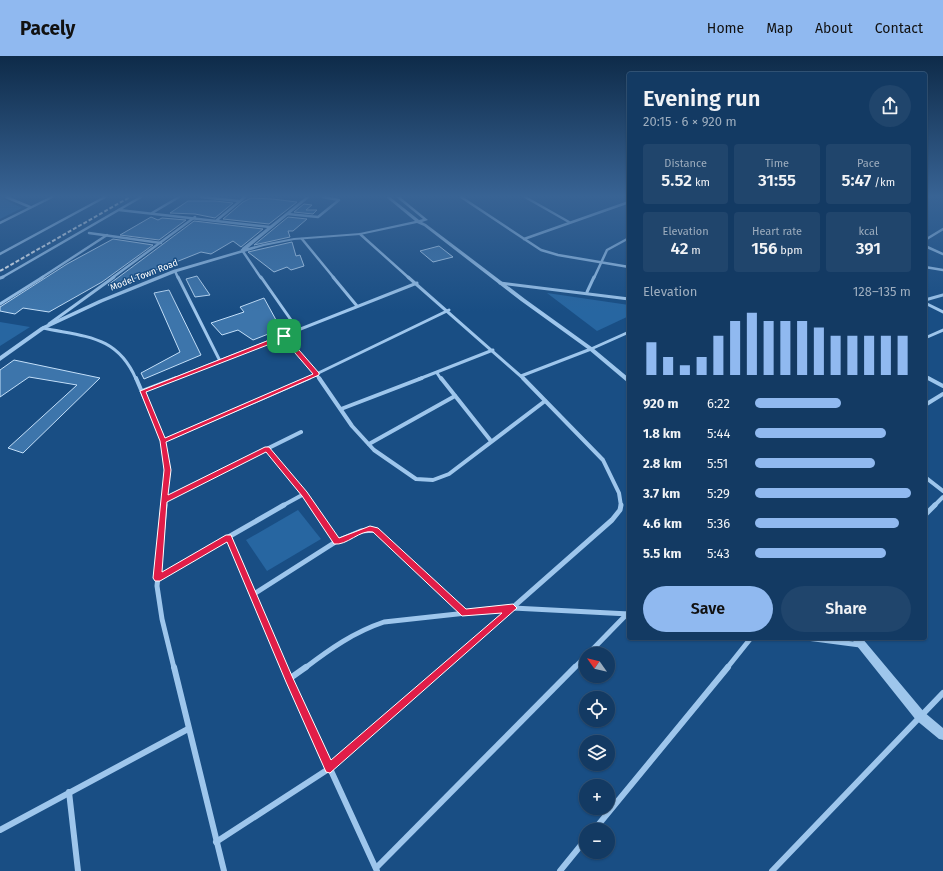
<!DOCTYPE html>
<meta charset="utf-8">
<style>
body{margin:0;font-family:"Fira Sans",sans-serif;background:#20456c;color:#f1f3f6;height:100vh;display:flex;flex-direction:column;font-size:15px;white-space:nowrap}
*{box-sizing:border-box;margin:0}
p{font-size:13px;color:#9dadbe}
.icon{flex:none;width:22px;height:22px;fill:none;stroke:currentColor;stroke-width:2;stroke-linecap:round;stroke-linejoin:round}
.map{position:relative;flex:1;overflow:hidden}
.panel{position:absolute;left:627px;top:16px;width:300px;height:568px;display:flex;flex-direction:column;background:#133a63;border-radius:4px;box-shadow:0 1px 3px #0004,0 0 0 1px #325478}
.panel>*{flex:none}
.needle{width:26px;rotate:304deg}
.fabs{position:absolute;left:579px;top:591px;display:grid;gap:8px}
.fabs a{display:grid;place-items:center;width:36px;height:36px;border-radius:50%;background:#133a63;box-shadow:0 1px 3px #0004,0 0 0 1px #325478;font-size:20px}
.pin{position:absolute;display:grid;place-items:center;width:34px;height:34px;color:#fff;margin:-17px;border-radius:8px;box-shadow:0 2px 6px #0006}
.round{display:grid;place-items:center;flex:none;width:42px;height:42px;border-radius:21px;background:#20456c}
.head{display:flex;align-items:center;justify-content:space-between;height:68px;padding:0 16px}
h1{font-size:22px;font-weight:600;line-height:30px}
.figures{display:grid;grid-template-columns:repeat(3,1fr);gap:6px;height:68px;padding:4px 16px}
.figures div{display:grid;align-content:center;border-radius:4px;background:#20456c;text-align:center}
.figures b{font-size:17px;font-weight:600}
.figures small{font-size:11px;font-weight:400}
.figures p{font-size:11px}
.chart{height:112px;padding:8px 16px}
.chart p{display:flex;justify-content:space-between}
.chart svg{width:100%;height:72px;margin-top:4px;stroke:#90b9f0;stroke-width:6}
.action{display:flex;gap:8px;margin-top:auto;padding:8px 16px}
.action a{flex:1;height:46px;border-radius:24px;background:#90b9f0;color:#111;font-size:16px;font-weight:600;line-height:46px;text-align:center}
.action a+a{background:#20456c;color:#f1f3f6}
ul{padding:0 16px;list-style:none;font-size:13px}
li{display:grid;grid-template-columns:64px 48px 1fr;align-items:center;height:30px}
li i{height:10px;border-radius:5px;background:#90b9f0}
header{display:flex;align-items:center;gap:24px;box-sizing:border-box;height:56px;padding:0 20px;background:#90b9f0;color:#111}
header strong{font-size:19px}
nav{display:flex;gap:22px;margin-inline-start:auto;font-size:14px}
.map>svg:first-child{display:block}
.green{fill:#2766a1}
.building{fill:#3d75ab;stroke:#c3dff9}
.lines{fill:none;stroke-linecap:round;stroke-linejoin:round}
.minor-far4{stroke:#9ec6ec;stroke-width:2.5}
.minor-far3{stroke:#9ec6ec;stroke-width:3}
.minor-far2{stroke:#9ec6ec;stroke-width:4}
.minor-far1{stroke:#9ec6ec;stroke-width:5}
.minor{stroke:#9ec6ec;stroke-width:6}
.tertiary{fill:#9ec6ec;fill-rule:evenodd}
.rail{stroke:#fff;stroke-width:2;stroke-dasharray:4 2;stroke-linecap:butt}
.route{fill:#e11d48;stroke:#fff;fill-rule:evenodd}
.labels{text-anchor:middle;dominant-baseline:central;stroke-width:3;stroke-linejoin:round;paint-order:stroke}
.far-street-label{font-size:9px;fill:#fff;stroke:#194e84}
</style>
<header>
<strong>Pacely</strong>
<nav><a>Home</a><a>Map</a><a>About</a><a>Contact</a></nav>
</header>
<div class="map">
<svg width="943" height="815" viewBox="0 0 943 815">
<rect width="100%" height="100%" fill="#194e84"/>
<g class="green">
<path d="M0,141L22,152L0,163Z"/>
<path d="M547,237L629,249V260L597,275Z"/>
<path d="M0,266L30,271L0,290Z"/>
<path d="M298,454L321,483L267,515L246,484Z"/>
</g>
<g class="building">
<path d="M251,142L272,143L297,146L269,168L223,163L243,146Z"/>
<path d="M188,145H215L233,147L215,162L195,158L170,157Z"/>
<path d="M304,148L312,149L306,154H317L313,158L294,156Z"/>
<path d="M151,161L158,164L162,162L186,164L159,184L120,179Z"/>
<path d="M288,161L307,163L293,175H288L290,181L254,189Z"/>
<path d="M194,165L263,173L241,191L233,185L211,198L201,196L113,231L108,229Z"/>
<path d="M113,183L153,189L102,226L49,256L23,252L15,258L0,255V251L67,208Z"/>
<path d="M292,186L296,200L300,199L304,210L291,214L287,211L274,216L248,196Z"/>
<path d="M439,190L453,201L433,206L420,195Z"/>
<path d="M197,220L210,239L195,241L186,223Z"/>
<path d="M169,234L201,299L144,323L141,317L180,296L154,237Z"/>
<path d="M264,242L281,273L253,284L238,274L222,279L211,267L244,256L240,251Z"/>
<path d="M14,304L100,322L23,397L8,392L77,329L29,321L0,341V314Z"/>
</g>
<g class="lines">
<g class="minor-far4">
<path d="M6,141L30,151"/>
<path d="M201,141L239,145"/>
<path d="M461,141L541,194L558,199L629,211"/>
<path d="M525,141L569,166"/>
<path d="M119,154L270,171"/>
<path d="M152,157L179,141"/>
<path d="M288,158L318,161L339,144L323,141"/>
<path d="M217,164L245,141"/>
<path d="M0,167L52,141"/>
<path d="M89,177L161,187"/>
<path d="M360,178L409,222"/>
<path d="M302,183L334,222"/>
<path d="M524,183L629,146"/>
<path d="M925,184L943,173"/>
<path d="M925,190L943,198"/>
<path d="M242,194L261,222"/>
<path d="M0,198L105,141"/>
<path d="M925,211L943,214"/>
<path d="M175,215L178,222"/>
<path d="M1,222L141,141"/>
<path d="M41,222L107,179"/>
<path d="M112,222L195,161"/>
<path d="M594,222L607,194L629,182"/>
</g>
<g class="minor-far3">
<path d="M178,221L220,305"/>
<path d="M261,221L298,274"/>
<path d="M333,221L357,250"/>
<path d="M408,221L524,323"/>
<path d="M0,222L3,221"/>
<path d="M500,227L629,243"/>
<path d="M587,236L594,221"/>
<path d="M925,244L943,239"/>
<path d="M925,247L943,256"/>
<path d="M0,248L43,221"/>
<path d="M49,268L114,221"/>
<path d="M43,272C85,281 117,279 136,323"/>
<path d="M284,281L320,323"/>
<path d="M925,282L943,274"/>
<path d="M437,317L441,323"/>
<path d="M521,320L591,293L629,276"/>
<path d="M925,320L930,323"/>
<path d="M174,323L417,227"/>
<path d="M306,323L449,254"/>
<path d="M419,323L493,294"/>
</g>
<g class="minor-far2">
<path d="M136,322L163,385L168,414L165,450"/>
<path d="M319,322L352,370L374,394L416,423L433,424L449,418L545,345"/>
<path d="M441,322L491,385"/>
<path d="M523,322L603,404L619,437L621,450"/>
<path d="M928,322L943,330"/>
<path d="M142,335L176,322"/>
<path d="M925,349L943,338"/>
<path d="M341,353L422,322"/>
<path d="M163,385L309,322"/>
<path d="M369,388L455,340"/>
<path d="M267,393L313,450"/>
<path d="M925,421L943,435"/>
<path d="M164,444L301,376"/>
<path d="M282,450L304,438"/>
<path d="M934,450L943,441"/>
</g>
<g class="minor-far1">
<path d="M165,449L157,530L162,563L174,612"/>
<path d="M925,459L935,449"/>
<path d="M229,481L284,612"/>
<path d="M337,485L361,475L376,474L465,557"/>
<path d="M157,522L284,449"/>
<path d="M254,538L337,485L312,449"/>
<path d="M807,582L860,589"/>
<path d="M588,598L628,557"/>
<path d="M305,612C330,593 354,576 384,566L513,552L629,558"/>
<path d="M444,612L612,464L620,454L621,449"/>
<path d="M574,612L586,600"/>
<path d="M727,612L751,582"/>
</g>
<g class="minor">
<path d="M174,611L224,815"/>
<path d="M284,611L289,623"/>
<path d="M306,611L289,623L377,815"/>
<path d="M69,736L78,815"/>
<path d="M0,774L188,673"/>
<path d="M594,774L728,611"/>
<path d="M216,786L330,712L445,611"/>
<path d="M376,812L575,611"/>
<path d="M560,815L586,783"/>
<path d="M772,815L943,637"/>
</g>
<g class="tertiary">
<path d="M306,141H310L248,192L263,188L294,182L360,177L415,165L386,141H390L419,164L423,163L396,141H400L428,164L422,166L426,168L525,243L593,292L629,322V327L627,326L589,294L521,245L424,170L417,167L360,179L294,184L264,190L177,216L103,246L45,273L0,305V300L41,271L99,244L173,214L242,194V192Z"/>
<path d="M851,582H862L924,656L943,672V684L939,683L916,664L853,585Z"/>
</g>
<path class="rail" d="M0,215L130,141"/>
</g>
<linearGradient id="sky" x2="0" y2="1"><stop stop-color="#0e2b49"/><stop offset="0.55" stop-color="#386394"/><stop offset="1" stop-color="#386394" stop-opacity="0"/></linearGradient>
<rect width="943" height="255" fill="url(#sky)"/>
<path class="route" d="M282,279H286L319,317V319L166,386L171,414L168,439L265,391H269L307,436L339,482L370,470L378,472L466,553L513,548L517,552L330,717L326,716L286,626L227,486L160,525H155L153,522L164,414L160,385L140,335ZM283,283L313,318L165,382L146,336ZM266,396L302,440L334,488C347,490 360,473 373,476L462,560L502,557L331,704L292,620L231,479H226L162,516L167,446Z"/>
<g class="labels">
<g class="far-street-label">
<text transform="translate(144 219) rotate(-21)">Model Town Road</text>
</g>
</g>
</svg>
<div class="fabs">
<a><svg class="needle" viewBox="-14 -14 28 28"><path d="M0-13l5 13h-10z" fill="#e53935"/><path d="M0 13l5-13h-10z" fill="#9dadbe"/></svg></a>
<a><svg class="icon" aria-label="locate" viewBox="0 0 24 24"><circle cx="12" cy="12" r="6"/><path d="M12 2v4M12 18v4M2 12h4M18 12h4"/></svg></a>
<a><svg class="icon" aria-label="layers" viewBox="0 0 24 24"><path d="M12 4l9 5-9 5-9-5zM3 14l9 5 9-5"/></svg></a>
<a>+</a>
<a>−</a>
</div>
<div class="pin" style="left:284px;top:280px;background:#1e9e55"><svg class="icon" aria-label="arrive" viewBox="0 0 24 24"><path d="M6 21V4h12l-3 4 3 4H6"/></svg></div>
<section class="panel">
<div class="head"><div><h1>Evening run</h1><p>20:15 · 6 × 920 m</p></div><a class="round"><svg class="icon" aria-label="share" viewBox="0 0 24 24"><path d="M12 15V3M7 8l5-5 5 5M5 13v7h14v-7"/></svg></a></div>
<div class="figures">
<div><p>Distance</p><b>5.52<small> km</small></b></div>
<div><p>Time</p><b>31:55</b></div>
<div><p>Pace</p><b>5:47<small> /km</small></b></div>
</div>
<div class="figures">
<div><p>Elevation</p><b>42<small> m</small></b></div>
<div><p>Heart rate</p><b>156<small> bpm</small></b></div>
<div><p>kcal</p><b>391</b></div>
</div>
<div class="chart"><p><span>Elevation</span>128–135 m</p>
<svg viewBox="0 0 160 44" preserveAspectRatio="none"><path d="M5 44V24M15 44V33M25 44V38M35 44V33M45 44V20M55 44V11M65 44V6M75 44V11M85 44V11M95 44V11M105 44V15M115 44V20M125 44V20M135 44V20M145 44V20M155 44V20"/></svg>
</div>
<ul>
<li><b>920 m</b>6:22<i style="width:55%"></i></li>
<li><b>1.8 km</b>5:44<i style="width:84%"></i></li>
<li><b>2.8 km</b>5:51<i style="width:77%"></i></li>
<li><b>3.7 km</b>5:29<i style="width:100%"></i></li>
<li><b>4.6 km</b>5:36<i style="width:92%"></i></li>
<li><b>5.5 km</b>5:43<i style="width:84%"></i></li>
</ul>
<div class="action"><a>Save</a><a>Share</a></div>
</section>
</div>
